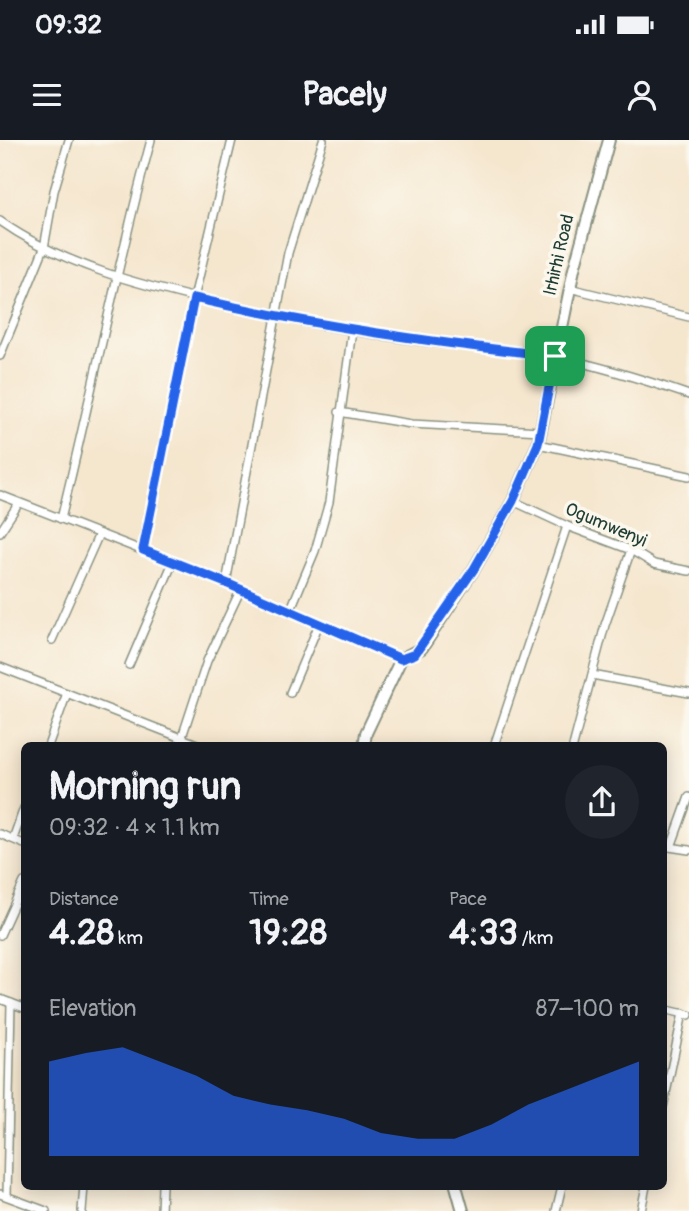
<!DOCTYPE html>
<meta charset="utf-8">
<style>
body{margin:0;font-family:Pangolin,sans-serif;background:#20242c;color:#f1f3f6;height:100vh;display:flex;flex-direction:column;font-size:26px;white-space:nowrap}
*{box-sizing:border-box;margin:0}
p{font-size:23px;color:#9ea1a6}
.icon{flex:none;width:38px;height:38px;fill:none;stroke:currentColor;stroke-width:2;stroke-linecap:round;stroke-linejoin:round}
.map{position:relative;flex:1;overflow:hidden}
.sheet{position:absolute;left:21px;top:602px;width:646px;height:448px;display:flex;flex-direction:column;background:#171b24;border-radius:10px;box-shadow:0 4px 18px #0003}
.sheet>*{flex:none}
.pin{position:absolute;display:grid;place-items:center;width:60px;height:60px;color:#fff;margin:-30px;border-radius:14px;box-shadow:0 4px 10px #0006}
.round{display:grid;place-items:center;flex:none;width:74px;height:74px;border-radius:37px;background:#20242c}
.headline{display:flex;align-items:center;justify-content:space-between;height:119px;padding:0 28px}
h1{font-size:38px;font-weight:700;line-height:52px}
.metrics{display:grid;grid-template-columns:repeat(3,1fr);gap:10px;height:119px;padding:7px 28px}
.metrics div{display:grid;align-content:center}
.metrics b{font-size:35px;font-weight:700}
.metrics small{font-size:19px;font-weight:400}
.metrics p{font-size:19px}
.chart{height:196px;padding:14px 28px}
.chart p{display:flex;justify-content:space-between}
.chart svg{width:100%;height:126px;margin-top:7px;fill:#2563eb;opacity:.7}
.status{display:flex;justify-content:space-between;align-items:center;height:49px;padding:0 35px;background:#171b24;direction:ltr}
.status svg{height:19px;fill:currentColor}
header{display:flex;justify-content:space-between;align-items:center;height:91px;padding:0 28px;background:#171b24;font-size:32px;font-weight:700}
.map>svg:first-child{display:block}
.lines{fill:none;stroke-linecap:round;stroke-linejoin:round}
.street-casing{stroke:#8a9281;stroke-width:10}
.secondary-casing{stroke:#8a9281;stroke-width:14}
.street{stroke:#fff;stroke-width:7}
.secondary{stroke:#fff;stroke-width:10}
.route-casing{stroke:#fff;stroke-width:14}
.route{stroke:#2563eb;stroke-width:9}
.labels{text-anchor:middle;dominant-baseline:central;stroke-width:7;stroke-linejoin:round;paint-order:stroke}
.street-label{font-size:18px;fill:#1f3d34;stroke:#fbf7ec}
</style>
<div class="status"><b>09:32</b><svg viewBox="0 0 49 12"><path d="M0 12V9h3v3zM5 12V6h3v6zM10 12V3h3v9zM15 12V0h3v12zM26 1h20v11H26zM47 4h2v5h-2z"/></svg></div>
<header><svg class="icon" aria-label="menu" viewBox="0 0 24 24"><path d="M4 6h16M4 12h16M4 18h16"/></svg>Pacely<svg class="icon" aria-label="person" viewBox="0 0 24 24"><circle cx="12" cy="8" r="4"/><path d="M4 21q1-7 8-7t8 7"/></svg></header>
<div class="map">
<svg width="689" height="1071" viewBox="0 0 689 1071">
<rect width="100%" height="100%" fill="#fbf7ec"/>
<filter id="ink" filterUnits="userSpaceOnUse"><feTurbulence type="fractalNoise" baseFrequency=".0143" numOctaves="2"/><feDisplacementMap in="SourceGraphic" scale="14" xChannelSelector="R" yChannelSelector="G"/><feConvolveMatrix kernelMatrix="1 2 1 2 8 2 1 2 1" color-interpolation-filters="sRGB"/></filter>
<filter id="wash" filterUnits="userSpaceOnUse"><feTurbulence type="fractalNoise" baseFrequency=".00686" numOctaves="4" result="noise"/><feDisplacementMap in="SourceGraphic" scale="28" xChannelSelector="R" yChannelSelector="G"/><feGaussianBlur stdDeviation="1.57" result="paint"/><feColorMatrix in="noise" values="0 0 0 0 0 0 0 0 0 0 0 0 0 0 0 0 0 1.4 0 .05"/><feComposite in="paint" operator="in"/></filter>
<g filter="url(#wash)">
<rect width="100%" height="100%" fill="#f5e6ce"/>
</g>
<g filter="url(#ink)">
<g class="lines">
<defs>
<g id="street">
<path d="M0,81C64,126 141,145 216,163C282,178 348,192 414,200C461,207 510,207 556,217C601,226 645,240 689,255"/>
<path d="M569,148L689,177"/>
<path d="M0,216L44,108L54,51L69,0"/>
<path d="M339,272L411,284L541,291"/>
<path d="M538,304L689,336"/>
<path d="M0,355L226,443L401,519"/>
<path d="M513,361L567,386L631,410L654,424L689,431"/>
<path d="M61,379C92,253 117,126 151,0"/>
<path d="M0,392L19,363"/>
<path d="M143,410L194,158L232,0"/>
<path d="M226,443L288,113L323,0"/>
<path d="M290,471L315,411L329,362L352,190"/>
<path d="M52,500L99,394"/>
<path d="M129,525L173,422"/>
<path d="M0,527L202,606"/>
<path d="M592,535L689,553"/>
<path d="M290,553L319,484"/>
<path d="M182,597L207,521L241,449"/>
<path d="M48,606L67,553"/>
<path d="M494,606L567,386"/>
<path d="M573,606L605,485L631,410"/>
<path d="M0,694L24,704"/>
<path d="M13,699L24,668"/>
<path d="M663,706L689,710"/>
<path d="M671,707L689,657"/>
<path d="M0,795L24,742"/>
<path d="M0,859L24,868"/>
<path d="M663,869L689,875"/>
<path d="M663,967L683,873"/>
<path d="M0,1054L46,1071"/>
<path d="M7,1056L11,863"/>
<path d="M82,1071L84,1046"/>
<path d="M161,1071L162,1046"/>
<path d="M556,1071L562,1046"/>
<path d="M641,1071L646,1046"/>
</g>
<g id="secondary">
<path d="M364,606L366,593L401,519L422,508L474,429L513,361L538,304L574,129L609,0"/>
<path d="M456,1046L463,1071"/>
</g>
</defs>
<use href="#street" class="street-casing"/>
<use href="#secondary" class="secondary-casing"/>
<use href="#street" class="street"/>
<use href="#secondary" class="secondary"/>
</g>
</g>
<g class="lines" filter="url(#ink)">
<defs>
<path id="route" d="M194,158C314,186 433,203 555,216L538,304L513,361L474,429L415,514L401,519L226,443L143,410Z"/>
</defs>
<use href="#route" class="route-casing"/>
<use href="#route" class="route"/>
</g>
<g class="labels">
<g class="street-label">
<text transform="translate(559 115) rotate(-77)">Irhirhi Road</text>
<text transform="translate(606 385) rotate(23)">Ogumwenyi</text>
</g>
</g>
</svg>
<div class="pin" style="left:555px;top:216px;background:#1e9e55"><svg class="icon" aria-label="arrive" viewBox="0 0 24 24"><path d="M6 21V4h12l-3 4 3 4H6"/></svg></div>
<section class="sheet">
<div class="headline"><div><h1>Morning run</h1><p>09:32 · 4 × 1.1 km</p></div><a class="round"><svg class="icon" aria-label="share" viewBox="0 0 24 24"><path d="M12 15V3M7 8l5-5 5 5M5 13v7h14v-7"/></svg></a></div>
<div class="metrics">
<div><p>Distance</p><b>4.28<small> km</small></b></div>
<div><p>Time</p><b>19:28</b></div>
<div><p>Pace</p><b>4:33<small> /km</small></b></div>
</div>
<div class="chart"><p><span>Elevation</span>87–100 m</p>
<svg viewBox="0 0 160 44" preserveAspectRatio="none"><path d="M0 44V11L10 8L20 6L30 11L40 16L50 23L60 26L70 28L80 31L90 36L100 38L110 38L120 33L130 26L140 21L150 16L160 11V44z"/></svg>
</div>
</section>
</div>
